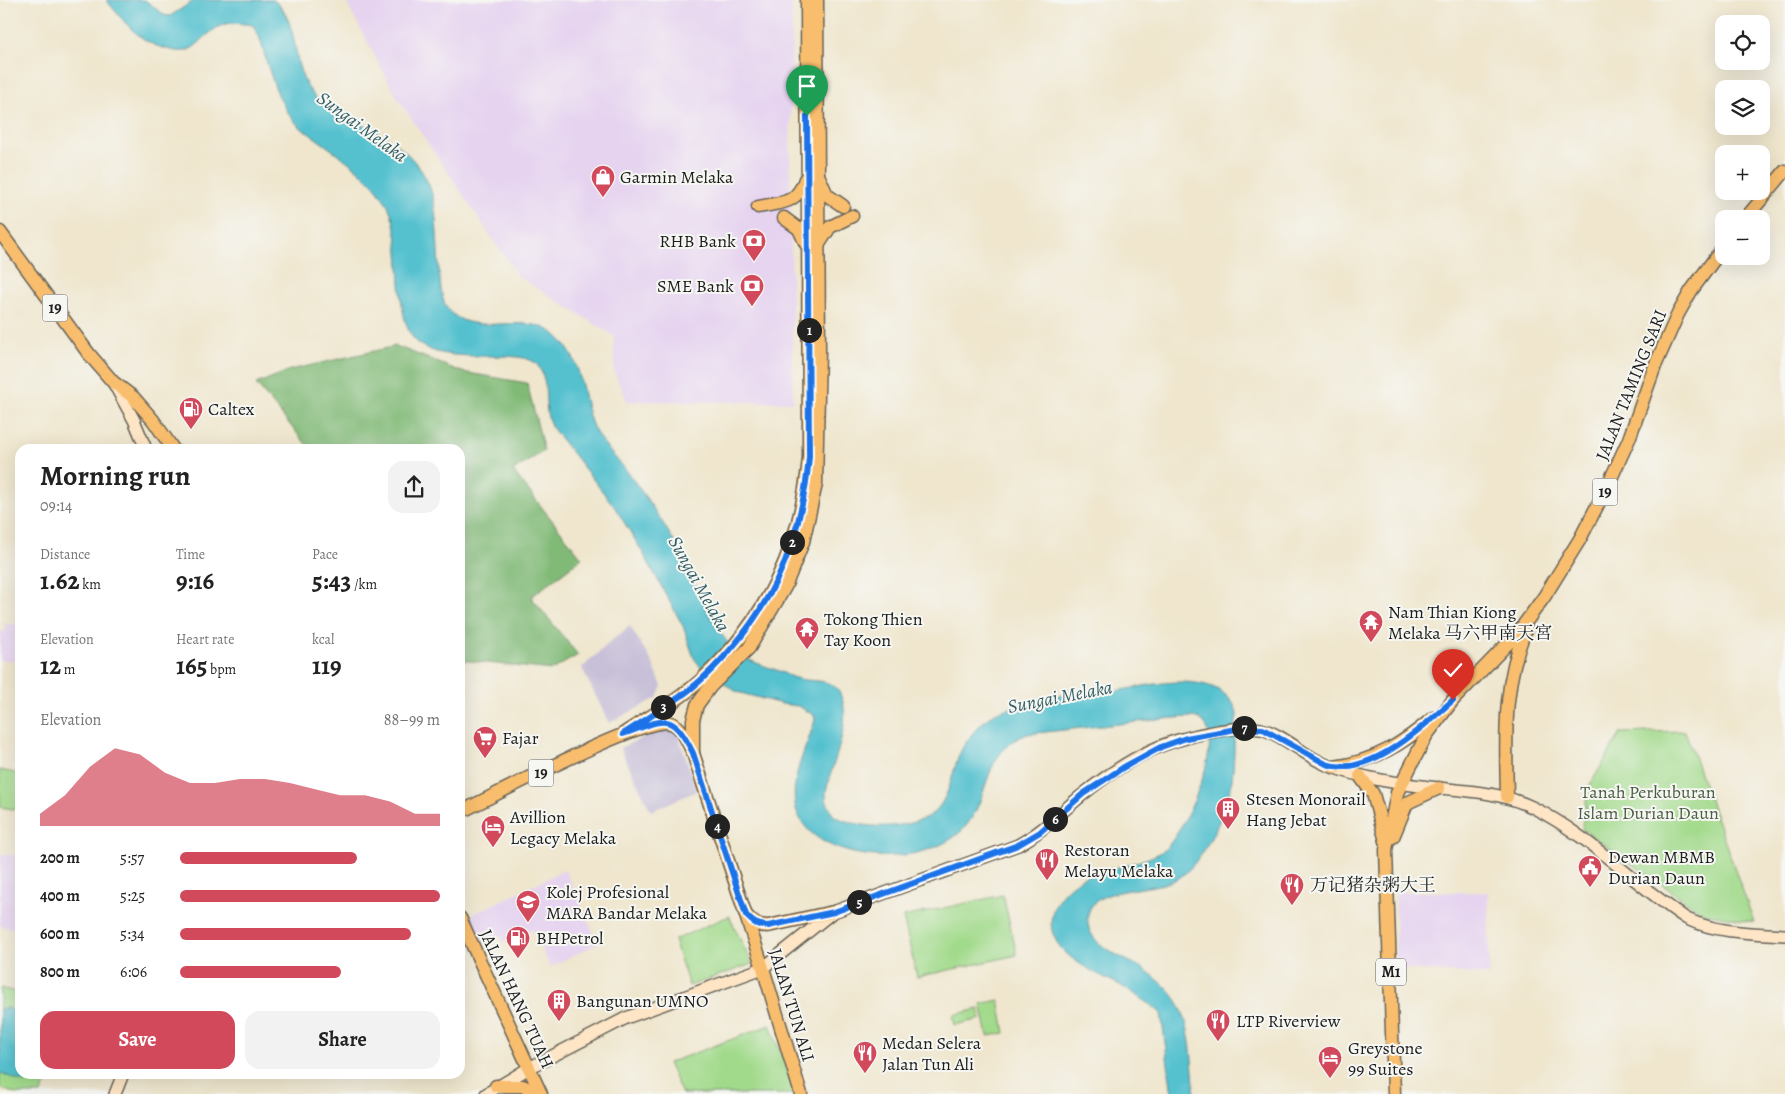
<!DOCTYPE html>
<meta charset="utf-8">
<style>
body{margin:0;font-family:Alegreya,"Noto Serif SC",serif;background:#f2f2f2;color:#222;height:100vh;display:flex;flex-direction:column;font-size:19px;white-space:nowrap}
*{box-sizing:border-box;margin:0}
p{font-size:16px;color:#767676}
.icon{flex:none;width:28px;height:28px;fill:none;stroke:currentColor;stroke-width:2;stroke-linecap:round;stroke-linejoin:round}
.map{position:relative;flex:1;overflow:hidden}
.drawer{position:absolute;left:15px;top:444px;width:450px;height:635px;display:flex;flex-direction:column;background:#fff;border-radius:15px;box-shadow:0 5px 20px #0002}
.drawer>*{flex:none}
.tools{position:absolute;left:1715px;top:15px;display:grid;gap:10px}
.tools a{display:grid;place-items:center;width:55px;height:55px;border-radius:10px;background:#fff;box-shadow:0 5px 20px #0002;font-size:25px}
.pin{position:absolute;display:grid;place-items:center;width:42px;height:42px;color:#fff;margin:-51px -21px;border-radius:50% 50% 50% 0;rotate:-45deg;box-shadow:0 0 5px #0007}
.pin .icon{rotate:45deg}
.km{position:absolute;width:25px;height:25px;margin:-12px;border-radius:50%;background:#222;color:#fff;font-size:14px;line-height:25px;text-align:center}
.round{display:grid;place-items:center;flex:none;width:52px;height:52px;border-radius:15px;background:#f2f2f2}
.summary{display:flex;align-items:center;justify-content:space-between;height:85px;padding:0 25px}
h1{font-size:28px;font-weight:600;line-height:38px}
.figures{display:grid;grid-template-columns:repeat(3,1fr);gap:8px;height:85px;padding:5px 25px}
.figures div{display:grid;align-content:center}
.figures b{font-size:25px;font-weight:600}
.figures small{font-size:14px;font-weight:400}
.figures p{font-size:14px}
.chart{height:140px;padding:10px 25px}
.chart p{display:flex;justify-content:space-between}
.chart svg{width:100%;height:90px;margin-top:5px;fill:#d1495b;opacity:.7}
.cta{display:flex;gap:10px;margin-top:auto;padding:10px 25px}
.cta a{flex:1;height:58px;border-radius:15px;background:#d1495b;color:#fff;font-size:20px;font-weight:600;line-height:58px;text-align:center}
.cta a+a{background:#f2f2f2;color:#222}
ul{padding:0 25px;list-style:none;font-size:16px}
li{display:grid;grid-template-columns:80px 60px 1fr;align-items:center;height:38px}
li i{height:12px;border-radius:6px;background:#d1495b}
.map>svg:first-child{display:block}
.built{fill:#e6d3f0}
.industrial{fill:#c8c0d8}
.green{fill:#a2da8b;stroke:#5f7b54}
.forest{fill:#81ba77;stroke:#4e6b4a}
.water{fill:#55c1cf;stroke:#386e76}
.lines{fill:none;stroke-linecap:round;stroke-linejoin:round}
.secondary-casing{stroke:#66635a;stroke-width:14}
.primary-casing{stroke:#66635a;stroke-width:15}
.secondary{stroke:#fde5c5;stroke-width:11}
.primary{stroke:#f9be6d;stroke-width:12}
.route-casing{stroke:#fff;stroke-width:10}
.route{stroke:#1a73e8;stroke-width:6}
.labels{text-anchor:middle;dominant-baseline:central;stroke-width:4;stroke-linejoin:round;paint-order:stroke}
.shield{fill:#f6f6f2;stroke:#5d5d5c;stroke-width:1}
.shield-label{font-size:16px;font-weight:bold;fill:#1c1c1c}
.poi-label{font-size:18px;fill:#1c1c1c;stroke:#f6f6f2;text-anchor:start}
.street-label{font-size:18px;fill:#1c1c1c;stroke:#f6f6f2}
.park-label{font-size:18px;fill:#4b5e43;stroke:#f6f6f2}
.water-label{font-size:19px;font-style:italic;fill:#335e64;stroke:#f6f6f2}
</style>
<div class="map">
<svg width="1785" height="1094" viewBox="0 0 1785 1094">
<rect width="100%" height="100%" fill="#f6f6f2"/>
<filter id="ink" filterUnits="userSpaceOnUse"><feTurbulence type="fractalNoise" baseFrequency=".02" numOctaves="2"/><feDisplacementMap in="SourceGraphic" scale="10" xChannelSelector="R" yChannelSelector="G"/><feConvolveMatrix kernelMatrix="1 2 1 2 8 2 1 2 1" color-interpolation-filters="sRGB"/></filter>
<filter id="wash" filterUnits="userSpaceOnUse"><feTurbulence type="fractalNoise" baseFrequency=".0096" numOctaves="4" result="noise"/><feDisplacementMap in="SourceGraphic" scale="20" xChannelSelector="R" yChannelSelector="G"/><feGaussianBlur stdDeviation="1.12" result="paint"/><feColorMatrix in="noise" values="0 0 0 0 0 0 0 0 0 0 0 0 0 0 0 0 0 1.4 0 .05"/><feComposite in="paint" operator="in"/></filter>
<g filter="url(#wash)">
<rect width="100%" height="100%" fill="#efe6cd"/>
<g class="built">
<path d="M345,0H792L790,173L793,402L627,401L614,371V336L518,276L398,99Z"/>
<path d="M5,624H20V661L0,660V632H5Z"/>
<path d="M0,854L20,856V930L0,926Z"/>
<path d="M565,870L598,943L550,967L532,929L503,942L500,935L478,945L465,918Z"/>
<path d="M1396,892H1488L1489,975L1395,968Z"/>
</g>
<g class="industrial">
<path d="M630,626L652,662L662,686L657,698L609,723L582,668L611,641Z"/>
<path d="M665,727L677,731L697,791L651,811L620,748Z"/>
</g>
<g class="green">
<path d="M1685,731L1754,922L1703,913L1582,829L1588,788L1621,733Z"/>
<path d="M0,770L20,774V810L0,807Z"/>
<path d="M1003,895L1017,955L917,977L903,917Z"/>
<path d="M729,916L752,964L689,986L674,940Z"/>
<path d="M0,988L20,993V1074H50L41,1094H16L0,1088Z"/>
<path d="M999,1000L1005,1033L988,1036L981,1004Z"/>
<path d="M979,1009L981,1019L955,1025L953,1015Z"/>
<path d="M770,1025L796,1094H682L668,1063Z"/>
</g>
<path class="forest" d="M396,346L462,372L527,383L544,451L513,471L582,558L531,597L578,655L552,670L460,660V449H310L256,384L290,370Z"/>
<g class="water">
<path d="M106,0H145L164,15L170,16L195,0H274C301,24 290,61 309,89C325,113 354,119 377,132C400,145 419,161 429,185C442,215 434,290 447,308C472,342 529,307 558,337C585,364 580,395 593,427C600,442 615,457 626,470C642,492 658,514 672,538C692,571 703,612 728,643C741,660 760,664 779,671C786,674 792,678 799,679C813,682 831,678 839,692C855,720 831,764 826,792V800L833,815C856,829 900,830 925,818C950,806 950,776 960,753C966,740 977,727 988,718C1005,704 1023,709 1042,704C1048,702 1053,698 1059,696C1071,693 1085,696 1097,694C1132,690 1171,676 1206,685C1219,688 1236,700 1237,715C1233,736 1235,758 1232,779C1228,809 1206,856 1183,875C1159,896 1082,880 1088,924C1091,949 1130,959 1148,972C1159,980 1170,990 1177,1001C1192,1024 1192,1067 1195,1094H1172L1161,1013C1148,1002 1131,991 1116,983C1087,969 1039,948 1054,908C1060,893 1072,883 1086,876C1105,870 1152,861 1165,849C1184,832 1228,738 1201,720C1193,715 1182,718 1174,718L1027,734C981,753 992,794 966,826C932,867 832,867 802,822C782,791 806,751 815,720L814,715L798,706L782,704L737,692L703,670L694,658L683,626L642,551L614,506L551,426C542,408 550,384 539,367C526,343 442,371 414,339C392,313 406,241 388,206C371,175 344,159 317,139C310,134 301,129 296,123C275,100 268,64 259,36L253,25C229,22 223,21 205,37C200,42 195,47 190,49C182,53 175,51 167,49C139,43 124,21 106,0Z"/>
<path d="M8,1008L20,1014V1050L17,1057L20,1059V1074H38L25,1083L0,1073V1009Z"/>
</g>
</g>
<g filter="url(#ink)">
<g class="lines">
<defs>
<g id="secondary">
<path d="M113,382L134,420L146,449"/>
<path d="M115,1094L123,1074"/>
<path d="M486,1094L529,1068L626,1018L763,968L833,912L1018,845C1042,832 1060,813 1081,796C1108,774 1142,751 1175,741C1198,734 1237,725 1261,729C1281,733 1306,757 1327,765C1363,779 1401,784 1438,788C1471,791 1504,793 1534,808C1590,836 1635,885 1687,919C1717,933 1752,933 1785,935"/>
</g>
<g id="primary">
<path d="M819,177L827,195L843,206"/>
<path d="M758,207C781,202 797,205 805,179"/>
<path d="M784,218L799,229L806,244"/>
<path d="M1745,219L1785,171"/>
<path d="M0,232L89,354L113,382L133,397L153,420L173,449"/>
<path d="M819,244L830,227L852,216"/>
<path d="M623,734C649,717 678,701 701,680C768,618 801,547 809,457L807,0"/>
<path d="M693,753V720L697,705L710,687L749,648L785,587L803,542L816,484L819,351L817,0"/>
<path d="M1334,767C1373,762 1403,744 1433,718"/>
<path d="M1360,776L1373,794L1386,841"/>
<path d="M1507,797C1506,739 1502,684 1526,629"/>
<path d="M460,812C494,796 645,715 671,723C683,727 688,743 693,753L763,968L801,1094"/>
<path d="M1393,837L1407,803L1439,788"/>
<path d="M746,915C753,923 758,926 768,926L833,912"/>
<path d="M460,918L541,1094"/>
<path d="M496,1086H523L539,1094"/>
<path d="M1394,1094L1386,850L1397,793L1426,736L1453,700L1517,634L1544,597L1580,539L1608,485L1629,439L1655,366L1678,314L1691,291L1724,246"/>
</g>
</defs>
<use href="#secondary" class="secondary-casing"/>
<use href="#primary" class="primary-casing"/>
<use href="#secondary" class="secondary"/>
<use href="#primary" class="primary"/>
</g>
</g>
<g class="lines" filter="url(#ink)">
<defs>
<path id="route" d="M807,116L809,457C801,547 768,618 701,680C678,701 649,717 623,734C664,720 671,709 693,753L746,915C753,923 758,926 768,926L834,912L1018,845L1040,832L1083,794L1124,767L1161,747L1186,738L1242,728L1263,729L1326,764C1368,779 1425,725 1453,700"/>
</defs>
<use href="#route" class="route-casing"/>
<use href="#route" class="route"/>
</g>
<defs>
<symbol id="shop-pin" viewBox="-11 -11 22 30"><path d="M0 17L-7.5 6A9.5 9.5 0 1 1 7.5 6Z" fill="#d1495b" stroke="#f6f6f2"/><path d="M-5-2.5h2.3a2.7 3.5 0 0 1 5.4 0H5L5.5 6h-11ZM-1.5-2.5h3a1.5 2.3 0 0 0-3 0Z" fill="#fff"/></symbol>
<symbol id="bank-pin" viewBox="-11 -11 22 30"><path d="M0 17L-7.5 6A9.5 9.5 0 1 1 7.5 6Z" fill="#d1495b" stroke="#f6f6f2"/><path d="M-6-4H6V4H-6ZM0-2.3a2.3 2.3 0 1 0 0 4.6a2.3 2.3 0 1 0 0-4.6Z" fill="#fff"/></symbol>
<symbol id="fuel-pin" viewBox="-11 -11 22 30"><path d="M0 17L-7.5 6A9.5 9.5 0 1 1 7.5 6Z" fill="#d1495b" stroke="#f6f6f2"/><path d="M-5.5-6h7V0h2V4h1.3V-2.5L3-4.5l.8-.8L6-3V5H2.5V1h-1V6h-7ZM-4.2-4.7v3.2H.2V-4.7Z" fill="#fff"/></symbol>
<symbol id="temple-pin" viewBox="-11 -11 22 30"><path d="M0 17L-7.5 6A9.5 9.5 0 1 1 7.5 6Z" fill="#d1495b" stroke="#f6f6f2"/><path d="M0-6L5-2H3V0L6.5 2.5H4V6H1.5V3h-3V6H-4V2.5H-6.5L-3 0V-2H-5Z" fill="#fff"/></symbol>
<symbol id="supermarket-pin" viewBox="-11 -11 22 30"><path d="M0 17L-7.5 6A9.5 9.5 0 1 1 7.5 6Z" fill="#d1495b" stroke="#f6f6f2"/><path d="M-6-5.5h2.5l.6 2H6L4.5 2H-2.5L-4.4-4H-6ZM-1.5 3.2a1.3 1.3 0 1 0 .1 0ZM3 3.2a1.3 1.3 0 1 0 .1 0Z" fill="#fff"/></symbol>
<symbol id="building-pin" viewBox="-11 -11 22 30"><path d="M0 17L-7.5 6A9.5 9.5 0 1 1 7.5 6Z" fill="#d1495b" stroke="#f6f6f2"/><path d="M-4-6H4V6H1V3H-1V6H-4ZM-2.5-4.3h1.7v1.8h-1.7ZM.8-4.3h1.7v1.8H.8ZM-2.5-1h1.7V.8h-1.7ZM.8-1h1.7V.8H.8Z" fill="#fff"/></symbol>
<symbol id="hotel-pin" viewBox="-11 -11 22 30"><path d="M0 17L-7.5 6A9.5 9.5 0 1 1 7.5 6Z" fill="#d1495b" stroke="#f6f6f2"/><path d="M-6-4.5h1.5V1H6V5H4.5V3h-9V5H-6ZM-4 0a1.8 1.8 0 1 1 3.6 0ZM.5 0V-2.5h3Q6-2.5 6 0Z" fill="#fff"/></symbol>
<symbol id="restaurant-pin" viewBox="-11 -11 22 30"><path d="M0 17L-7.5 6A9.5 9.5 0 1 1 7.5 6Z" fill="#d1495b" stroke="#f6f6f2"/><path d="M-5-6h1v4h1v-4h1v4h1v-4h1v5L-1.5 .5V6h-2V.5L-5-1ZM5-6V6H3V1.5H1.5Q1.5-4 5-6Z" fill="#fff"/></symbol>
<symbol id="civic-pin" viewBox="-11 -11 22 30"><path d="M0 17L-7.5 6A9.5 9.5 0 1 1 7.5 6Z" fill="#d1495b" stroke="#f6f6f2"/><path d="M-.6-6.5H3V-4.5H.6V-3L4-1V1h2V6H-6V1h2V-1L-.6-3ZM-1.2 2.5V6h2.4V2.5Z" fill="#fff"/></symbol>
<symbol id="university-pin" viewBox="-11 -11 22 30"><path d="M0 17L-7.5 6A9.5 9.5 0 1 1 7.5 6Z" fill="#d1495b" stroke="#f6f6f2"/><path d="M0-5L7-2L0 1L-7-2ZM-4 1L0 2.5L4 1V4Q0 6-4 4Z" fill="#fff"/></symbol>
</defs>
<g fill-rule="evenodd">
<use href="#shop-pin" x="589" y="163" width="28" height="38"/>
<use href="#bank-pin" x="740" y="227" width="28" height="38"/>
<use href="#bank-pin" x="738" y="272" width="28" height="38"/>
<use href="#fuel-pin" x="177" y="395" width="28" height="38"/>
<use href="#temple-pin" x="1357" y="608" width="28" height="38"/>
<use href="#temple-pin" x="793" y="615" width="28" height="38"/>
<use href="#supermarket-pin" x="471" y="724" width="28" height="38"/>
<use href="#building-pin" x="1214" y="795" width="28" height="38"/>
<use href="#hotel-pin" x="479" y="813" width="28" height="38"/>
<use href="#restaurant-pin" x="1033" y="846" width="28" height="38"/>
<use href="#civic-pin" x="1576" y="853" width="28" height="38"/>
<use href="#restaurant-pin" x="1278" y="871" width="28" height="38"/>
<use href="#university-pin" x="514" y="888" width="28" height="38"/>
<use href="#fuel-pin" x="504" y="924" width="28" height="38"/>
<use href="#building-pin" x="545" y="987" width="28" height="38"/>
<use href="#restaurant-pin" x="1204" y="1007" width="28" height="38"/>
<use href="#restaurant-pin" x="851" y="1039" width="28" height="38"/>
<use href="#hotel-pin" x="1316" y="1044" width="28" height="38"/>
</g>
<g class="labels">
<g class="shield">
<rect x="42.5" y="294.5" width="25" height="27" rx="4"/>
<rect x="1592.5" y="478.5" width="25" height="27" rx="4"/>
<rect x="528.5" y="759.5" width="25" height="27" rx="4"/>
<rect x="1376" y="958.5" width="30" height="27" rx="4"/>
</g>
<g class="shield-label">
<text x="55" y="308">19</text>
<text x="1605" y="492">19</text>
<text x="541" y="773">19</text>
<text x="1391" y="972">M1</text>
</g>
<g class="poi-label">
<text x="620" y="177">Garmin Melaka</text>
<text x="736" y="241" text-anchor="end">RHB Bank</text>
<text x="734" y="286" text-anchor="end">SME Bank</text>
<text x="208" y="409">Caltex</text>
<text x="1388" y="612">Nam Thian Kiong<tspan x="1388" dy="21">Melaka 马六甲南天宮</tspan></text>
<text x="824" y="619">Tokong Thien<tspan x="824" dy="21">Tay Koon</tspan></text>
<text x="502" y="738">Fajar</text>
<text x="1246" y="799">Stesen Monorail<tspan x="1246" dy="21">Hang Jebat</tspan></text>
<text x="510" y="817">Avillion<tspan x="510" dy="21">Legacy Melaka</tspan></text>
<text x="1064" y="850">Restoran<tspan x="1064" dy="21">Melayu Melaka</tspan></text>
<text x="1608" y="857">Dewan MBMB<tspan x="1608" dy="21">Durian Daun</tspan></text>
<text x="1310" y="885">万记猪杂粥大王</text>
<text x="546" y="892">Kolej Profesional<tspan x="546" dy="21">MARA Bandar Melaka</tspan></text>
<text x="536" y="938">BHPetrol</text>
<text x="576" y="1001">Bangunan UMNO</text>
<text x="1236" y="1021">LTP Riverview</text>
<text x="882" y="1043">Medan Selera<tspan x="882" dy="21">Jalan Tun Ali</tspan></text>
<text x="1348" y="1048">Greystone<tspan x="1348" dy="21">99 Suites</tspan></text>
</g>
<g class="street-label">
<text transform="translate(1631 385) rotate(-68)">JALAN TAMING SARI</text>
<text transform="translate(517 999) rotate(65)">JALAN HANG TUAH</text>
<text transform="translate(792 1005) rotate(73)">JALAN TUN ALI</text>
</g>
<g class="park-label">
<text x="1648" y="792">Tanah Perkuburan<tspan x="1648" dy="21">Islam Durian Daun</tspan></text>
</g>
<g class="water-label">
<text transform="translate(362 127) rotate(36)">Sungai Melaka</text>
<text transform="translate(699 584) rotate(61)">Sungai Melaka</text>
<text transform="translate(1060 697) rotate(-11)">Sungai Melaka</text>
</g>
</g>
</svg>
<div class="tools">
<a><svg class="icon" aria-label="locate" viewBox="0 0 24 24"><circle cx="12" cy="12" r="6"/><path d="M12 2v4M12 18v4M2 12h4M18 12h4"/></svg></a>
<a><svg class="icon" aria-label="layers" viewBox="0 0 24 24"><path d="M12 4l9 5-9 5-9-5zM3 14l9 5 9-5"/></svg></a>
<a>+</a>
<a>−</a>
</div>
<div class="pin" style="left:807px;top:116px;background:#1e9e55"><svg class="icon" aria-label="arrive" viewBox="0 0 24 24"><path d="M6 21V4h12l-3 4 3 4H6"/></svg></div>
<div class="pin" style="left:1453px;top:700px;background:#d93025"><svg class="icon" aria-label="check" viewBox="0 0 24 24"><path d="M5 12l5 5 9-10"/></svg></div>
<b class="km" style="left:809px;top:330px">1</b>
<b class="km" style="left:792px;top:542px">2</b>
<b class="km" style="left:663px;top:707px">3</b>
<b class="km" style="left:717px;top:826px">4</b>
<b class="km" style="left:859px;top:902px">5</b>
<b class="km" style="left:1055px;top:819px">6</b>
<b class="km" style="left:1244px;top:728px">7</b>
<section class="drawer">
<div class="summary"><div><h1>Morning run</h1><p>09:14</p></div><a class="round"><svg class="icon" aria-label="share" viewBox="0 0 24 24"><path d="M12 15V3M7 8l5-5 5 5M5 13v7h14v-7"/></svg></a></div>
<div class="figures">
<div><p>Distance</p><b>1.62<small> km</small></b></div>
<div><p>Time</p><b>9:16</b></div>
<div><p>Pace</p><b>5:43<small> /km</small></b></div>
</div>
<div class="figures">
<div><p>Elevation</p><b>12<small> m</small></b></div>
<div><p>Heart rate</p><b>165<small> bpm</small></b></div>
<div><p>kcal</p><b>119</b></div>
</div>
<div class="chart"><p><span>Elevation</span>88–99 m</p>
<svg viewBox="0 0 160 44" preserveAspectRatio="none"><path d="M0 44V38L10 29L20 15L30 6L40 9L50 18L60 23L70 23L80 21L90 21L100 23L110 26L120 29L130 29L140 32L150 38L160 38V44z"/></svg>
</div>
<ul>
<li><b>200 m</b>5:57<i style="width:68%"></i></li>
<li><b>400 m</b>5:25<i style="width:100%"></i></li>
<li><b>600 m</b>5:34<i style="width:89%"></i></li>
<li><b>800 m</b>6:06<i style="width:62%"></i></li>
</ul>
<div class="cta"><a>Save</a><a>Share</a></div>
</section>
</div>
